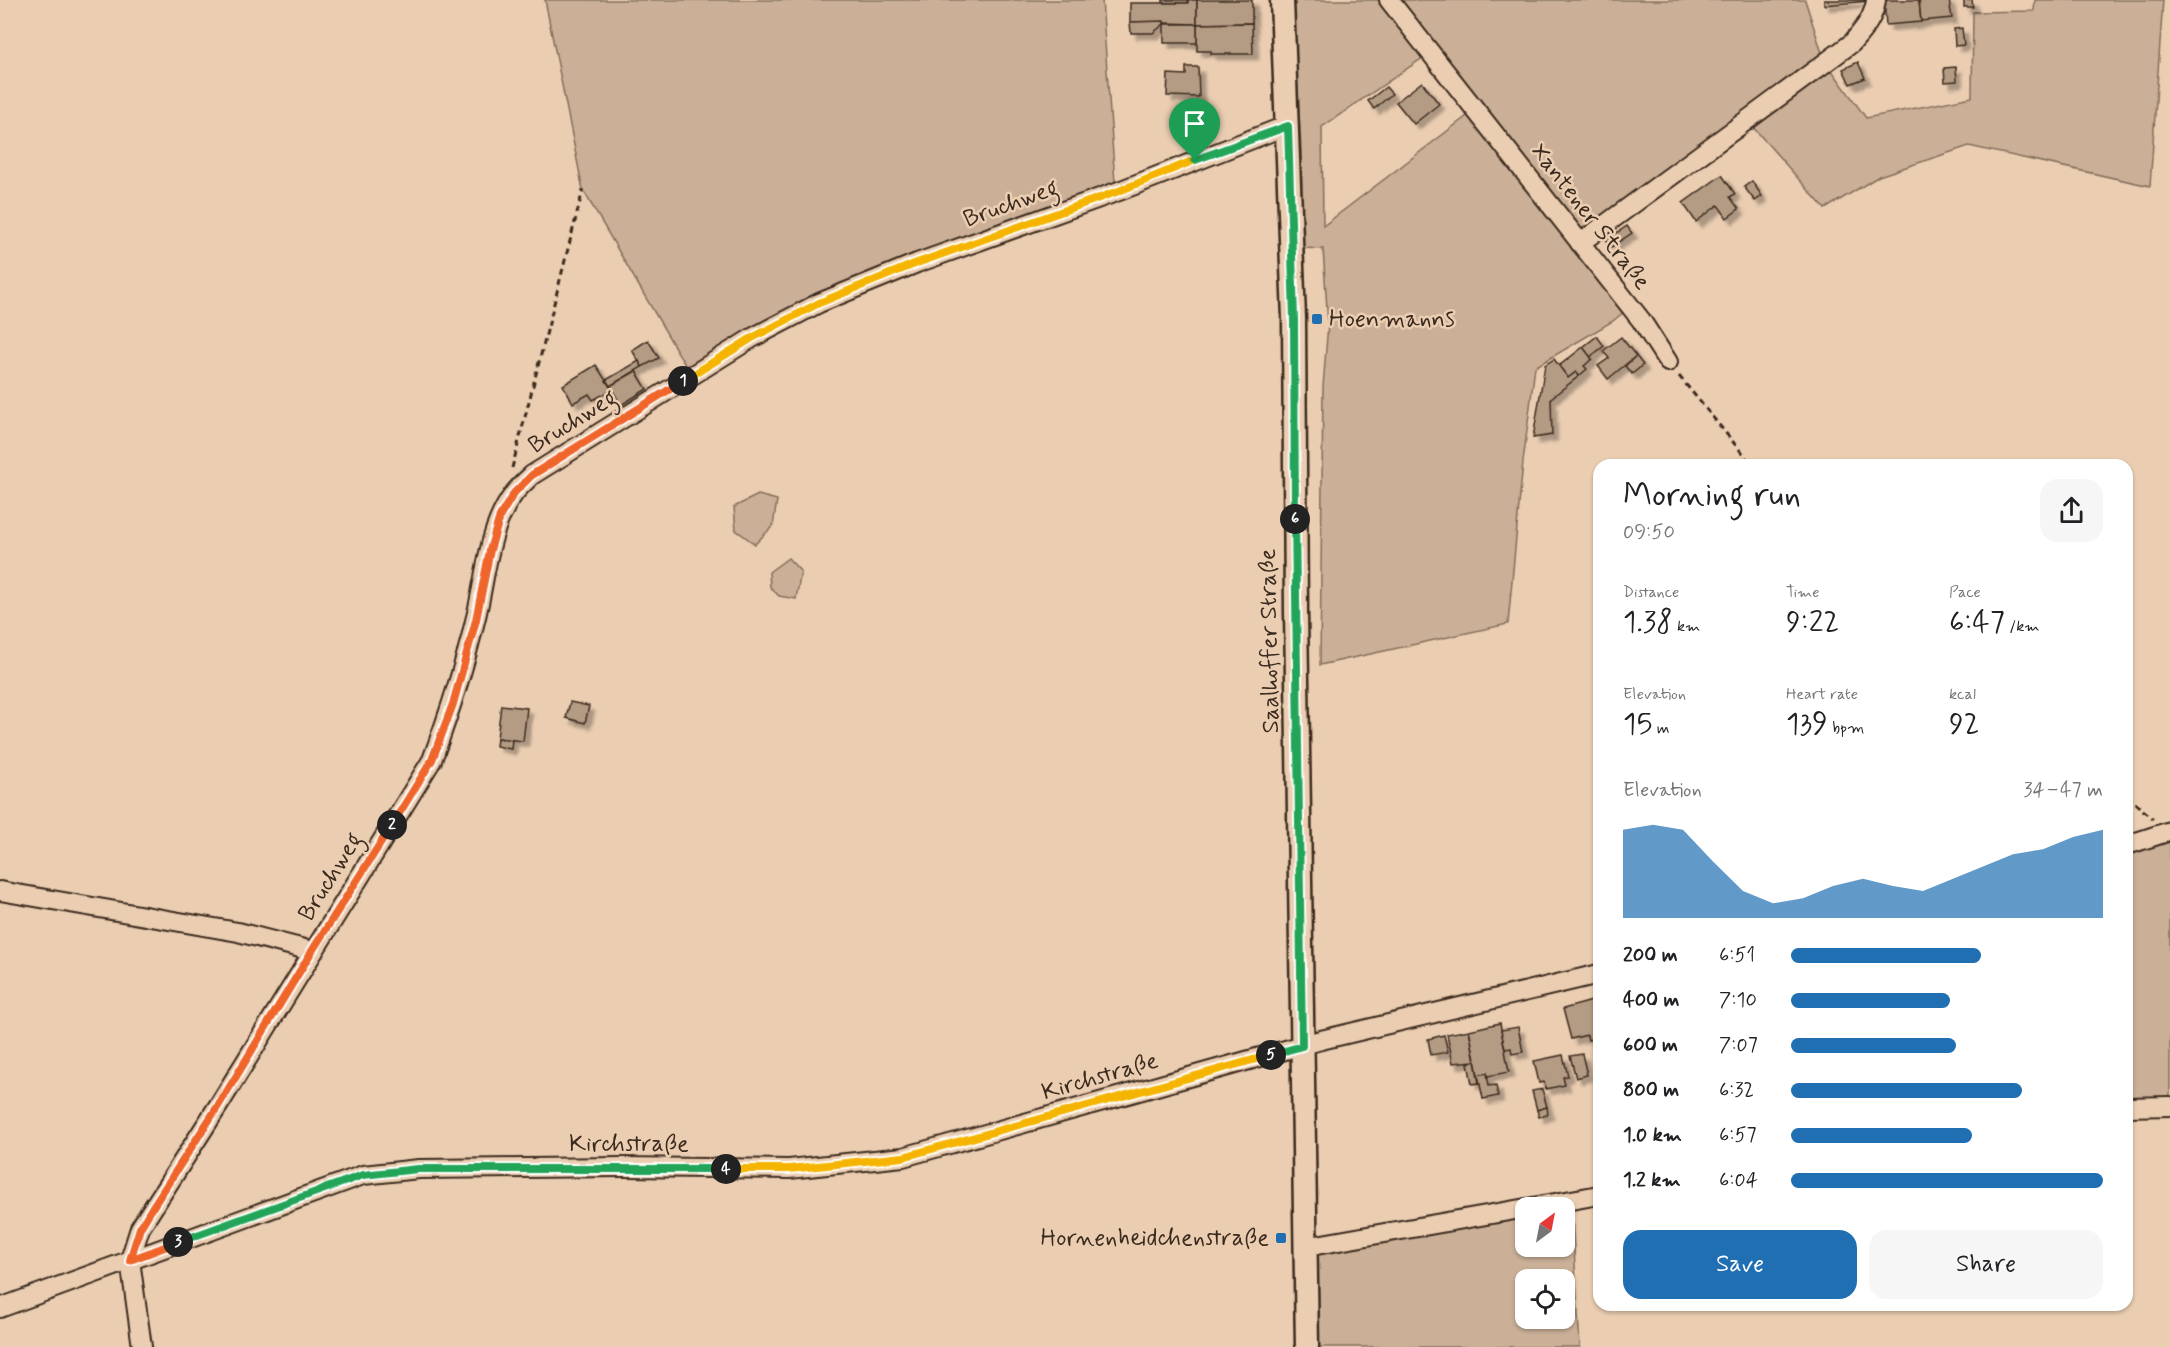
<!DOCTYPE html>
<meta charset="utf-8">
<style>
body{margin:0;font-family:Mynerve,sans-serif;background:#f6f6f6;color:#202124;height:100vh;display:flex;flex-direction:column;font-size:22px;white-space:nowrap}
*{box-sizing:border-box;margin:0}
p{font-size:20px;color:#757577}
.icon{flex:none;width:33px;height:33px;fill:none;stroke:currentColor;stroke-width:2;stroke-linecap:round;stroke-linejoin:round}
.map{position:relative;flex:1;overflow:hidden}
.details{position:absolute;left:1593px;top:459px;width:540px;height:852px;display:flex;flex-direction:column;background:#fff;border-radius:18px;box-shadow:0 2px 4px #0004}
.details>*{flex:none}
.needle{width:39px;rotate:32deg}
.fabs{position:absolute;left:1515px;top:1197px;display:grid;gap:12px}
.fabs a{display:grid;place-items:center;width:60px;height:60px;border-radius:12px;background:#fff;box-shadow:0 2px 4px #0004;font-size:30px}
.pin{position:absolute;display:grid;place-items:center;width:51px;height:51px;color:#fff;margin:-62px -26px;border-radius:50% 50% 50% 0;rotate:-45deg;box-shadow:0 0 6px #0007}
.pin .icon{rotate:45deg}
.km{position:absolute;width:30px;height:30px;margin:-15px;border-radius:50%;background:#222;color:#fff;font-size:16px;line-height:30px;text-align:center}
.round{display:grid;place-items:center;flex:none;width:63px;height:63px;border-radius:18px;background:#f6f6f6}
.head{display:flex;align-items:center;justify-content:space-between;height:102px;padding:0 30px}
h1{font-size:33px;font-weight:600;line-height:45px}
.figures{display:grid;grid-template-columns:repeat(3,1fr);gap:9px;height:102px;padding:6px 30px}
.figures div{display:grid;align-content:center}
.figures b{font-size:30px;font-weight:600}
.figures small{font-size:16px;font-weight:400}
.figures p{font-size:16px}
.chart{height:168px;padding:12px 30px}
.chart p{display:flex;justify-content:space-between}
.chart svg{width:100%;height:108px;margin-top:6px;fill:#1f6fb2;opacity:.7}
.button{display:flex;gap:12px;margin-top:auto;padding:12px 30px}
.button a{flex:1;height:69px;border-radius:18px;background:#1f6fb2;color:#fff;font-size:24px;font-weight:600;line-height:69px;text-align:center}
.button a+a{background:#f6f6f6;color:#202124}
ul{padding:0 30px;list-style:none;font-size:20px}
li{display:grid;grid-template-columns:96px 72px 1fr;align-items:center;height:45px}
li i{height:15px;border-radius:8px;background:#1f6fb2}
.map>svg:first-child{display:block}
.green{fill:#cbb097;stroke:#836d5a;stroke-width:1.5;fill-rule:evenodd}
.building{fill:#b49b84;stroke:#3b2a1e;stroke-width:1.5;filter:url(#shadow)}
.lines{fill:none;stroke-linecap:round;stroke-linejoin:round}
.minor-casing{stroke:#3b2a1e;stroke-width:22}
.major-casing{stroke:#3b2a1e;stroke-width:27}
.path{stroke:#3b2a1e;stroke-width:3;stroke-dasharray:6 4.5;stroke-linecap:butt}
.minor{stroke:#ebceb2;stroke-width:18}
.major{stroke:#ebceb2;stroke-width:22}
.split-1-casing{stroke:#fff;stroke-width:12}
.split-2-casing{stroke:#fff;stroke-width:12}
.split-3-casing{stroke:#fff;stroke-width:12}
.split-4-casing{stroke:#fff;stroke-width:12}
.split-5-casing{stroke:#fff;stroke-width:12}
.split-6-casing{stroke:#fff;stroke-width:12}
.split-7-casing{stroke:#fff;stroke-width:12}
.split-1{stroke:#f5b400;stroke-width:8}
.split-2{stroke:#f0652b;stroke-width:8}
.split-3{stroke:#f0652b;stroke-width:8}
.split-4{stroke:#22a559;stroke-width:8}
.split-5{stroke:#f5b400;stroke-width:8}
.split-6{stroke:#22a559;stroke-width:8}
.split-7{stroke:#22a559;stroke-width:8}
.poi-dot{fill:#1f6fb2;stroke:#ebceb2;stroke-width:2}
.labels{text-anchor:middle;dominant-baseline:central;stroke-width:5;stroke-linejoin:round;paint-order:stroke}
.street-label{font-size:24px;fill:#3b2a1e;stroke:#ebceb2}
.poi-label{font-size:24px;fill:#3b2a1e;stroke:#ebceb2;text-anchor:start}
</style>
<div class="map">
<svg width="2170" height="1347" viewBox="0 0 2170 1347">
<defs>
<filter id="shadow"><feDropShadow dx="5.5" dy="5.5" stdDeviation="1.5" flood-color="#0004"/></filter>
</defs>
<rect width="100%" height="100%" fill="#ebceb2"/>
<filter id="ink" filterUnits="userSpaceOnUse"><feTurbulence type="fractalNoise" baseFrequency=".0167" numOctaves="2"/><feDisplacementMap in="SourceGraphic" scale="12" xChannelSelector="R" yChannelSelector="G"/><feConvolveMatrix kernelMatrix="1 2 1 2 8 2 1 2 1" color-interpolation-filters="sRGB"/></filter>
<g filter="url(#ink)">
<g class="green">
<path d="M545,0H1102L1115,183L954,242L688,370L583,190Z"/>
<path d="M1293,0H1382L1424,57L1322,127L1323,226L1471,113L1625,311L1613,321L1535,367L1523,462L1508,624L1320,665L1323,387L1328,324L1323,249L1303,248L1301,149Z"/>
<path d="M1397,0H1805L1822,53L1812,69L1585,229H1578Z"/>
<path d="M2035,0H2163L2150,186L1969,146L1879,176L1825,209L1752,126L1831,69L1866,118L1972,97L1973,12L2034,11Z"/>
<path d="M758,495L777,500L773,526L755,544L736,530L734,507Z"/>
<path d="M788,558L801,572L796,599L779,596L770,587L769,572Z"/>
<path d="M2170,831V1106L2127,1107V845Z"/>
<path d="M1571,1200L1580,1347H1307L1305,1247L1525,1208L1526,1246H1564V1208ZM1526,1280H1564V1318H1526Z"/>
</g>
<g class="building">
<rect x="1163" y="0" width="25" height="3"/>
<path d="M1188,0H1197V24L1130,22V3H1188Z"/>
<path d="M1197,0H1252V23L1197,24Z"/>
<path d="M1824,0H1870V1L1824,5Z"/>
<path d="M1884,0H1919L1921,22L1886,25Z"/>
<path d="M1919,0H1949L1952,18L1921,21Z"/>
<path d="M1964,0H1972L1973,7H1964Z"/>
<path d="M1164,21V24L1153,33H1131L1130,22Z"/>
<path d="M1252,23L1253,54H1211V51H1197V24Z"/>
<rect x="1164" y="24" width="33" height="19"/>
<path d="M1962,28L1964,45L1955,46L1954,29Z"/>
<path d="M1858,62L1865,78L1850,84L1843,69Z"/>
<path d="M1186,67H1198L1199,97L1167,96L1168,74L1186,75Z"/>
<path d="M1956,67L1957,81L1945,82L1944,68Z"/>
<path d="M1422,82L1439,104L1414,124L1396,102Z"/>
<path d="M1386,87L1392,94L1374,109L1368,101Z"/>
<path d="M1722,175L1735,194L1730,197L1739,209L1727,218L1718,205L1696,222L1683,203Z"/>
<path d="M1752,181L1762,196L1755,201L1744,187Z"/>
<path d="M1627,226L1632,233L1611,247L1606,240Z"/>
<path d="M1597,336L1604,346L1590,357L1583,347Z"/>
<path d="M1621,337L1636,356L1608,379L1598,366L1609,358L1603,351Z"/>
<path d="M648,340L659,358L642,367L632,350Z"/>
<path d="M1583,347L1592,359L1584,366L1587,369L1579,376L1576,372L1568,378L1559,366Z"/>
<path d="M1636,356L1643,365L1632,374L1625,366Z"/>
<path d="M1554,359L1568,378L1576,372L1579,376L1551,398L1552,435L1533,438L1545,365Z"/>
<path d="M639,361L642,367L610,386L606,380Z"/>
<path d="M596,365L612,390L593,400L589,394L573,403L563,385Z"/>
<path d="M636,371L647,389L621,405L610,386Z"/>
<path d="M570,702L589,706L585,723L566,718Z"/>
<path d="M501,705L527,708L523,741L497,738Z"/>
<path d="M497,738L512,740L511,749L496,746Z"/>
<path d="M1592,1001L1599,1037L1588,1040L1587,1035L1571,1039L1563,1009Z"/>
<path d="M1500,1023L1509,1072L1488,1076L1487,1073L1478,1075L1469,1030Z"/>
<path d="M1518,1027L1523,1052L1512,1054L1511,1048L1505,1049L1501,1030Z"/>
<path d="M1469,1030L1475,1061L1453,1063L1447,1034Z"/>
<path d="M1444,1035L1448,1052L1431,1055L1428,1039Z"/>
<path d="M1599,1041V1058L1595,1059L1592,1042Z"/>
<path d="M1582,1054L1587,1075L1576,1078L1570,1056Z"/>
<path d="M1563,1055L1568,1076L1563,1077L1565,1085L1546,1089L1544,1082L1539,1083L1534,1061Z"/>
<path d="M1475,1061L1479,1083L1472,1084L1468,1063Z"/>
<path d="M1487,1073L1489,1086L1496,1085L1498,1096L1483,1099L1478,1075Z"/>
<path d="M1542,1089L1547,1107L1537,1110L1532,1091Z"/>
<path d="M1547,1107L1548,1114L1539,1117L1537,1110Z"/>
</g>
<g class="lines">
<defs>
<g id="minor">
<path d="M1389,0L1641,320L1668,362"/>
<path d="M1580,243L1852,43C1863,30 1874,18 1876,0"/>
<path d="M2127,845L2170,831"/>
<path d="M0,891L238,932L312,951"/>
<path d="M2127,1107L2170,1106"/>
<path d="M1527,1208L1599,1195"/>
<path d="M1305,1247L1526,1208"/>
<path d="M0,1308L363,1175L419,1169L623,1167L789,1169L903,1157L1321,1040L1599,974"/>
<path d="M142,1347L130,1260L140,1228L220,1103L432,760C449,714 464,668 475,621C486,579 487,530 513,495C518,487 526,481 532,475L752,338L819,303L917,263L1119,191L1288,125"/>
</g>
<path id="major" d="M1282,0L1294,319L1296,612L1307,1347"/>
</defs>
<use href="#minor" class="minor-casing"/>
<use href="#major" class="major-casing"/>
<g class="path">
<path d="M1679,376L1752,465"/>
<path d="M512,468L583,190"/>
<path d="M2127,796L2153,819"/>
</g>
<use href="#minor" class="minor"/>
<use href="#major" class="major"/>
</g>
</g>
<g class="lines" filter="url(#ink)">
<defs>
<path id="split-1" d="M683,381L752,338L819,303L917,263L1119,191L1195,160"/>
<path id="split-2" d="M392,825L432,760L453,704L476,620L490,550L500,516L514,493L532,475L683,381"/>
<path id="split-3" d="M178,1242L130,1260L140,1228L152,1208L220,1103L312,951L392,825"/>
<path id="split-4" d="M178,1242L363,1175L418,1169H726"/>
<path id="split-5" d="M726,1169H789L903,1157L1271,1055"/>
<path id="split-6" d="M1271,1055L1302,1046L1295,519"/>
<path id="split-7" d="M1195,160L1288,126L1294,319L1295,519"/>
</defs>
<use href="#split-1" class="split-1-casing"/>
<use href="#split-2" class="split-2-casing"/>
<use href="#split-3" class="split-3-casing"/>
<use href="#split-4" class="split-4-casing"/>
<use href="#split-5" class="split-5-casing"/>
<use href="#split-6" class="split-6-casing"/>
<use href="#split-7" class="split-7-casing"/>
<use href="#split-1" class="split-1"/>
<use href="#split-2" class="split-2"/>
<use href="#split-3" class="split-3"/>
<use href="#split-4" class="split-4"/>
<use href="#split-5" class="split-5"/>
<use href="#split-6" class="split-6"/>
<use href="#split-7" class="split-7"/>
</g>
<g class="poi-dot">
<rect x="1311" y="313" width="12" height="12" rx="3"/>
<rect x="1275" y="1232" width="12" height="12" rx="3"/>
</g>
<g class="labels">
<g class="street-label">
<text transform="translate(1011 204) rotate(-20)">Bruchweg</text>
<text transform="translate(1590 217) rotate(52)">Xantener Straße</text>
<text transform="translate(573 422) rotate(-32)">Bruchweg</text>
<text transform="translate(1270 641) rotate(-91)">Saalhoffer Straße</text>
<text transform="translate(331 877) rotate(-58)">Bruchweg</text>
<text transform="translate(1100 1077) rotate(-16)">Kirchstraße</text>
<text x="629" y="1144">Kirchstraße</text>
</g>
<g class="poi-label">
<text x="1329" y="319">Hoenmanns</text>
<text x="1269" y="1238" text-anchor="end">Hornenheidchenstraße</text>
</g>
</g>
</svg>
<div class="fabs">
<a><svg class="needle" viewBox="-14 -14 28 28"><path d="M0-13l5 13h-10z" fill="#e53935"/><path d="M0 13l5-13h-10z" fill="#757577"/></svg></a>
<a><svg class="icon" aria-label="locate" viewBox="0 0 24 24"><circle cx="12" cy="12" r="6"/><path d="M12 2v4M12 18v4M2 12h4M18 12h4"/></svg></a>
</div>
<div class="pin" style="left:1195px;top:160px;background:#1e9e55"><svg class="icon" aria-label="arrive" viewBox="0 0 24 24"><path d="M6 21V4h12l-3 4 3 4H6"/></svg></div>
<b class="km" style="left:683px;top:381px">1</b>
<b class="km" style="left:392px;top:825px">2</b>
<b class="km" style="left:178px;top:1242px">3</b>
<b class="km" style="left:726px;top:1169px">4</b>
<b class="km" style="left:1271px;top:1055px">5</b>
<b class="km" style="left:1295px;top:519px">6</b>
<section class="details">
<div class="head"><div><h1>Morning run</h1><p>09:50</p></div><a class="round"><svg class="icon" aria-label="share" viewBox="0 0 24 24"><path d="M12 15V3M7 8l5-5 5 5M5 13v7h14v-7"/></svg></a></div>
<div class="figures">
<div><p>Distance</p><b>1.38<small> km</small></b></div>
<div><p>Time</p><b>9:22</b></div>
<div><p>Pace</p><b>6:47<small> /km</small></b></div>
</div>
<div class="figures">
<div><p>Elevation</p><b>15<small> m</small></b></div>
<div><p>Heart rate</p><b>139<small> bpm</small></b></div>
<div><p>kcal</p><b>92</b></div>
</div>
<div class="chart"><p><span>Elevation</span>34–47 m</p>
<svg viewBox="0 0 160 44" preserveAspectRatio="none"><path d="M0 44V8L10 6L20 8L30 21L40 33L50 38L60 36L70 31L80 28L90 31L100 33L110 28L120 23L130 18L140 16L150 11L160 8V44z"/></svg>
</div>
<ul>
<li><b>200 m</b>6:51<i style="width:61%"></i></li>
<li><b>400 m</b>7:10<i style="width:51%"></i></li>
<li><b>600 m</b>7:07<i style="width:53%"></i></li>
<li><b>800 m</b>6:32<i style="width:74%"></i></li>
<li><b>1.0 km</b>6:57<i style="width:58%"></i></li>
<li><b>1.2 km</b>6:04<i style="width:100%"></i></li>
</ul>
<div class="button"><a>Save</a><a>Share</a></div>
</section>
</div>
